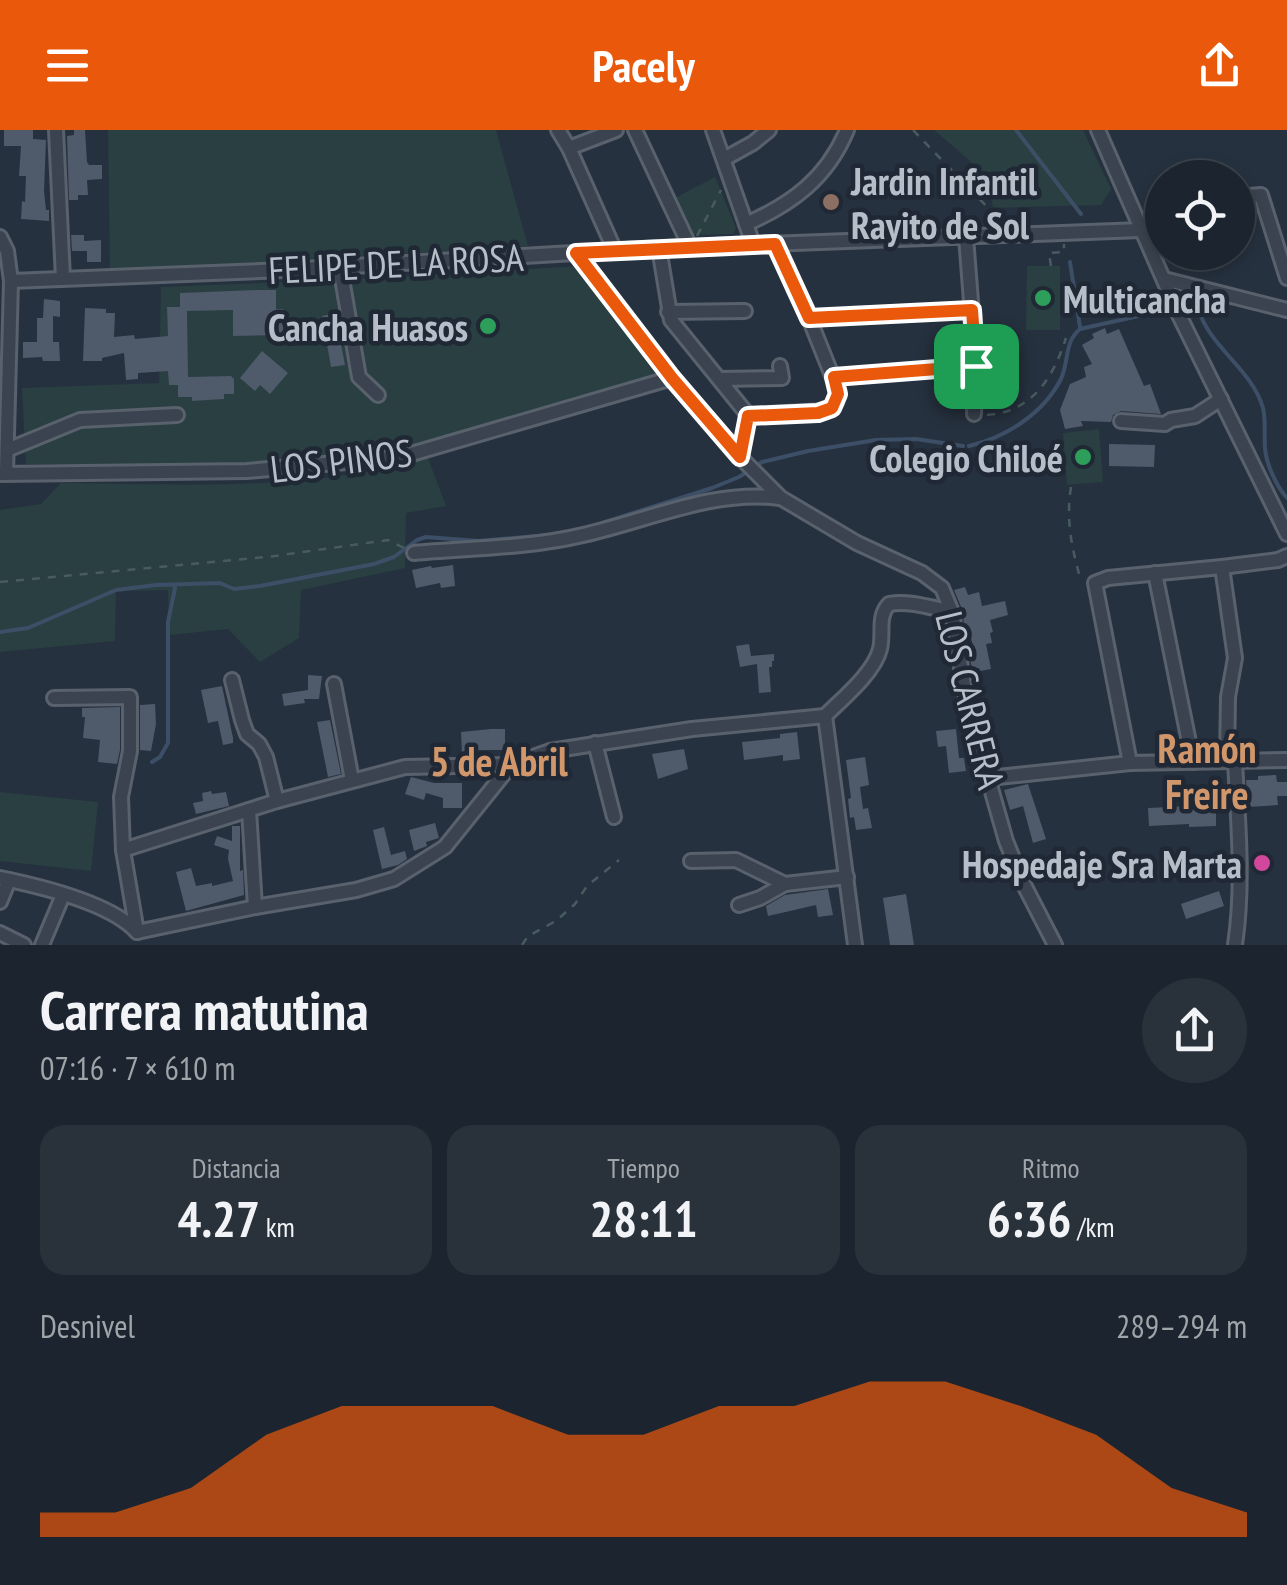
<!DOCTYPE html>
<html lang="es">
<meta charset="utf-8">
<style>
body{margin:0;font-family:"PT Sans Narrow",sans-serif;background:#29313b;color:#f1f3f6;height:100vh;display:flex;flex-direction:column;font-size:38px;white-space:nowrap}
*{box-sizing:border-box;margin:0}
p{font-size:32px;color:#a0a5aa}
.icon{flex:none;width:55px;height:55px;fill:none;stroke:currentColor;stroke-width:2;stroke-linecap:round;stroke-linejoin:round}
.map{position:relative;height:815px;overflow:hidden}
.panel{display:flex;flex-direction:column;background:#1c252f;flex:1}
.panel>*{flex:none}
.buttons{position:absolute;left:1145px;top:30px;display:grid;gap:20px}
.buttons a{display:grid;place-items:center;width:110px;height:110px;border-radius:50%;background:#1c252f;box-shadow:0 5px 15px #0003,0 0 0 2px #3a424b;font-size:50px}
.pin{position:absolute;display:grid;place-items:center;width:85px;height:85px;color:#fff;margin:-42px;border-radius:20px;box-shadow:0 5px 15px #0006}
.round{display:grid;place-items:center;flex:none;width:105px;height:105px;border-radius:52px;background:#29313b}
.head{display:flex;align-items:center;justify-content:space-between;height:170px;padding:0 40px}
h1{font-size:55px;font-weight:700;line-height:75px}
.stats{display:grid;grid-template-columns:repeat(3,1fr);gap:15px;height:170px;padding:10px 40px}
.stats div{display:grid;align-content:center;border-radius:25px;background:#29313b;text-align:center}
.stats b{font-size:50px;font-weight:700}
.stats small{font-size:28px;font-weight:400}
.stats p{font-size:28px}
.chart{height:280px;padding:20px 40px}
.chart p{display:flex;justify-content:space-between}
.chart svg{width:100%;height:180px;margin-top:10px;fill:#ea580c;opacity:.7}
header{display:flex;justify-content:space-between;align-items:center;height:130px;padding:0 40px;background:#ea580c;color:#fff;font-size:45px;font-weight:700}
.map>svg:first-child{display:block}
.green{fill:#293f41}
.lines{fill:none;stroke-linecap:round;stroke-linejoin:round}
.stream{stroke:#3c4f67;stroke-width:4}
.building{fill:#4f5a6a}
.minor-casing{stroke:#58616c;stroke-width:18}
.path{stroke:#485c5f;stroke-width:2.5;stroke-dasharray:8 8;stroke-linecap:butt}
.minor{stroke:#3a434f;stroke-width:12}
.route-casing{stroke:#fff;stroke-width:20}
.route{stroke:#ea580c;stroke-width:12}
.education-dot{fill:#8d6e63;stroke:#1f2834;stroke-width:4}
.leisure-dot{fill:#2e9e5b;stroke:#1f2834;stroke-width:4}
.hotel-dot{fill:#d1479c;stroke:#1f2834;stroke-width:4}
.labels{text-anchor:middle;dominant-baseline:central;stroke-width:9;stroke-linejoin:round;paint-order:stroke}
.poi-label{font-size:38px;font-weight:bold;fill:#b6bec9;stroke:#1f2834;text-anchor:end}
.street-label{font-size:38px;fill:#b6bec9;stroke:#1f2834}
.neighbourhood-label{font-size:40px;font-weight:bold;fill:#d1966a;stroke:#1f2834}
</style>
<header><svg class="icon" aria-label="menu" viewBox="0 0 24 24"><path d="M4 6h16M4 12h16M4 18h16"/></svg>Pacely<svg class="icon" aria-label="share" viewBox="0 0 24 24"><path d="M12 15V3M7 8l5-5 5 5M5 13v7h14v-7"/></svg></header>
<div class="map">
<svg width="1287" height="815" viewBox="0 0 1287 815">
<rect width="100%" height="100%" fill="#26313f"/>
<g class="green">
<path d="M108,0H496L528,116L110,141Z"/>
<path d="M934,0H1083L1111,59L1101,75L993,78C988,39 962,25 934,0Z"/>
<path d="M715,47L736,98L733,104L690,105L675,68Z"/>
<path d="M579,136L662,242L401,320L379,324L247,335L26,334L22,258L159,253L161,157L340,150Z"/>
<path d="M1027,136H1060V200H1026Z"/>
<path d="M1099,299L1103,352L1067,355L1063,303Z"/>
<path d="M428,328L446,376L406,383L405,438L301,460L299,508L260,532L228,499L169,505L168,460L116,461L115,511L0,522V380L41,374L61,353C183,354 310,362 428,328Z"/>
<path d="M0,662L98,672L91,741L0,731Z"/>
</g>
<g class="lines">
<g class="stream">
<path d="M1016,0L1081,84"/>
<path d="M1070,132L1080,197"/>
<path d="M1193,176L1198,178C1209,217 1252,239 1263,278C1266,290 1264,305 1265,318C1266,333 1276,356 1287,368"/>
<path d="M969,316C1006,307 1043,284 1061,249C1069,232 1064,212 1080,199L1152,183"/>
<path d="M589,397L712,358L739,347L762,332L808,321L876,310L916,309L963,316"/>
<path d="M0,502L28,498L116,460L156,455L220,453L234,459L260,456L374,434L394,427L417,410L426,407L479,411L550,405"/>
<path d="M152,632L160,627L168,613V492L175,458L174,456"/>
</g>
</g>
<g class="building">
<path d="M4,0H33V9L46,10L44,61L46,80H49V91L21,89L22,71L25,72L26,46H19L21,16H4Z"/>
<path d="M74,0H85L87,32L89,35H102V49L87,50L88,65H78V70H69L67,6L74,5Z"/>
<path d="M71,105H84V111L101,110V132H87V121H72Z"/>
<path d="M259,160H276V179H283V205L233,206V180L187,181L188,247L231,246L234,249V264H224V269L192,271V267H178V255H169L168,241L138,243V249L126,250L124,223L102,228V231H83L85,178L106,179V183H115L114,207L134,205L135,209L168,206L167,177H180V163Z"/>
<path d="M44,169L60,171V187L53,186V212H59L60,231H43L42,227L23,228V212H37V188H43Z"/>
<path d="M335,183L345,235L331,237L322,186Z"/>
<path d="M1105,198L1107,204L1119,199L1144,256L1150,254L1161,284L1121,281L1113,285L1111,292L1081,291L1083,296L1065,299L1060,280L1070,254L1086,247L1084,237L1092,234L1082,215L1094,208L1092,204Z"/>
<path d="M262,221L288,243L270,264L260,255L255,261L240,248Z"/>
<path d="M1109,314L1155,315L1154,337L1109,336Z"/>
<path d="M453,435L455,456L441,458L440,453L416,458L412,440L431,436L432,438Z"/>
<path d="M965,457L968,465L979,462L982,476L1005,471L1008,485L990,490L993,502L990,503L992,513L986,514L991,539L980,541L979,538L972,539L970,528L976,527L971,508H969L964,494L962,479L954,460Z"/>
<path d="M749,514L751,526L774,524V531H772V537H769L771,562L759,563L757,534L740,537L736,516Z"/>
<path d="M308,545L322,546L319,569H304L305,573L284,576L282,564L308,560Z"/>
<path d="M222,556L233,608V613L223,615L218,591L208,593L201,560Z"/>
<path d="M155,574L156,594L151,621L140,620V575Z"/>
<path d="M120,577V620L117,634L98,632L100,610L83,608L85,587H82V578Z"/>
<path d="M330,590L341,644L328,647L317,592Z"/>
<path d="M491,599H505V620H474V623L462,624L461,602Z"/>
<path d="M956,599L959,628H964L966,641L949,643L946,616L938,617L936,601Z"/>
<path d="M797,602L800,629L783,631V625L744,630L742,612L780,608V604Z"/>
<path d="M684,619L688,639L658,649L652,624Z"/>
<path d="M865,627L869,655L860,657L863,679L868,678L872,698L856,700L854,687L850,688L848,669L851,668L846,630Z"/>
<path d="M1276,645L1277,652H1287V666H1277L1278,675L1248,677L1246,650H1258V646Z"/>
<path d="M411,647L434,653H462V678H443V668L426,663L424,670L405,664Z"/>
<path d="M1028,654L1046,709L1033,713L1023,676L1010,680L1004,660Z"/>
<path d="M1216,655V696L1189,697V694L1149,696L1148,678L1191,676L1190,656Z"/>
<path d="M211,661L212,664L226,662L229,676L196,684L193,673L203,671L202,663Z"/>
<path d="M435,693L439,708L426,712L427,716L414,721L409,700Z"/>
<path d="M232,696H240V741L243,740L244,765L186,781L176,742L191,738L196,756L212,753V756L233,751L228,729L229,720L214,715L217,706L232,711Z"/>
<path d="M384,697L391,725L405,721L407,729L398,735L382,739L373,700Z"/>
<path d="M828,759L833,785L818,787L816,775L768,786L766,776L785,765Z"/>
<path d="M1219,761L1224,776L1186,789L1181,774Z"/>
<path d="M906,764L914,815H890L883,768Z"/>
</g>
<g class="lines">
<defs>
<g id="minor">
<path d="M56,0L63,149"/>
<path d="M558,0L569,18L615,121"/>
<path d="M635,0L690,117"/>
<path d="M713,0L753,114"/>
<path d="M1098,0L1179,185L1287,404"/>
<path d="M569,18L616,0"/>
<path d="M724,29L753,13L769,0"/>
<path d="M1238,67L1261,65L1287,148"/>
<path d="M746,94C792,74 827,48 847,0"/>
<path d="M0,107L7,121L11,151L6,343"/>
<path d="M966,107L976,236L974,284"/>
<path d="M659,118L671,190L748,285L825,281L832,278L836,272L837,258L809,188L775,114"/>
<path d="M575,123L672,248L745,332L781,368L857,413L922,443L942,458L952,482L967,574L1006,711L1023,753L1055,815"/>
<path d="M340,137L359,247L378,265"/>
<path d="M1164,149L1287,180"/>
<path d="M11,151L285,140L659,118L1141,100"/>
<path d="M668,182L745,181"/>
<path d="M809,188L972,180"/>
<path d="M834,247L976,236"/>
<path d="M720,249L782,248L780,236"/>
<path d="M1121,291L1165,294L1171,290L1195,286L1221,269"/>
<path d="M7,320L80,290L177,285"/>
<path d="M0,344L247,341L401,327L672,248"/>
<path d="M414,423C470,418 529,418 583,405C647,391 713,359 780,368"/>
<path d="M1222,437L1235,528L1228,567L1227,631"/>
<path d="M1155,443L1193,632"/>
<path d="M232,550L242,590L247,604L259,614L266,627L277,671"/>
<path d="M334,554L352,650"/>
<path d="M54,568L130,567V621L121,667L123,720"/>
<path d="M825,586L855,815"/>
<path d="M825,586C842,569 874,543 880,519C884,503 877,487 889,474C909,470 932,478 952,482"/>
<path d="M595,613L614,687"/>
<path d="M1130,633L1095,453L1108,448L1222,437L1278,430L1287,426"/>
<path d="M989,648L1130,633L1287,630"/>
<path d="M249,680L255,777"/>
<path d="M691,731L736,730L785,754L847,747"/>
<path d="M0,748C39,756 111,773 137,802"/>
<path d="M0,772L9,750"/>
<path d="M739,775L760,768L785,754"/>
<path d="M137,802L255,777L356,760L394,749L445,717L511,635L550,621L692,599L825,586"/>
<path d="M137,802L123,720L277,671L405,637L511,635"/>
<path d="M0,803L24,815"/>
<path d="M42,815L63,765"/>
<path d="M1235,815C1244,754 1238,692 1235,631"/>
</g>
</defs>
<use href="#minor" class="minor-casing"/>
<g class="path">
<path d="M913,0L994,84L1008,92"/>
<path d="M697,106L721,60"/>
<path d="M1051,136L1049,123L1064,122V114"/>
<path d="M987,285C1032,282 1053,248 1066,208"/>
<path d="M1071,357C1066,388 1071,414 1079,444L1083,447"/>
<path d="M0,452L275,426L388,410L404,418"/>
<path d="M522,815L528,806L556,791L575,774L587,756L619,730"/>
</g>
<use href="#minor" class="minor"/>
</g>
<g class="lines">
<defs>
<path id="route" d="M775,114L809,188L972,180L976,236L834,247L838,264L832,278L818,283L748,286L740,327L672,248L576,123Z"/>
</defs>
<use href="#route" class="route-casing"/>
<use href="#route" class="route"/>
</g>
<circle class="education-dot" cx="831" cy="72" r="10"/>
<g class="leisure-dot">
<circle cx="1043" cy="168" r="10"/>
<circle cx="488" cy="196" r="10"/>
<circle cx="1083" cy="327" r="10"/>
</g>
<circle class="hotel-dot" cx="1262" cy="733" r="10"/>
<g class="labels">
<g class="poi-label">
<text x="851" y="50" text-anchor="start">Jardin Infantil<tspan x="851" dy="44">Rayito de Sol</tspan></text>
<text x="1063" y="168" text-anchor="start">Multicancha</text>
<text x="468" y="196">Cancha Huasos</text>
<text x="1063" y="327">Colegio Chiloé</text>
<text x="1242" y="733">Hospedaje Sra Marta</text>
</g>
<g class="street-label">
<text transform="translate(396 133) rotate(-3)">FELIPE DE LA ROSA</text>
<text transform="translate(341 330) rotate(-7)">LOS PINOS</text>
<text transform="translate(971 570) rotate(76)">LOS CARRERA</text>
</g>
<g class="neighbourhood-label">
<text x="1207" y="618">Ramón<tspan x="1207" dy="46">Freire</tspan></text>
<text x="499" y="631">5 de Abril</text>
</g>
</g>
</svg>
<div class="buttons">
<a><svg class="icon" aria-label="locate" viewBox="0 0 24 24"><circle cx="12" cy="12" r="6"/><path d="M12 2v4M12 18v4M2 12h4M18 12h4"/></svg></a>
</div>
<div class="pin" style="left:976px;top:236px;background:#1e9e55"><svg class="icon" aria-label="arrive" viewBox="0 0 24 24"><path d="M6 21V4h12l-3 4 3 4H6"/></svg></div>
</div>
<section class="panel">
<div class="head"><div><h1>Carrera matutina</h1><p>07:16 · 7 × 610 m</p></div><a class="round"><svg class="icon" aria-label="share" viewBox="0 0 24 24"><path d="M12 15V3M7 8l5-5 5 5M5 13v7h14v-7"/></svg></a></div>
<div class="stats">
<div><p>Distancia</p><b>4.27<small> km</small></b></div>
<div><p>Tiempo</p><b>28:11</b></div>
<div><p>Ritmo</p><b>6:36<small> /km</small></b></div>
</div>
<div class="chart"><p><span>Desnivel</span>289–294 m</p>
<svg viewBox="0 0 160 44" preserveAspectRatio="none"><path d="M0 44V38L10 38L20 32L30 19L40 12L50 12L60 12L70 19L80 19L90 12L100 12L110 6L120 6L130 12L140 19L150 32L160 38V44z"/></svg>
</div>
</section>
